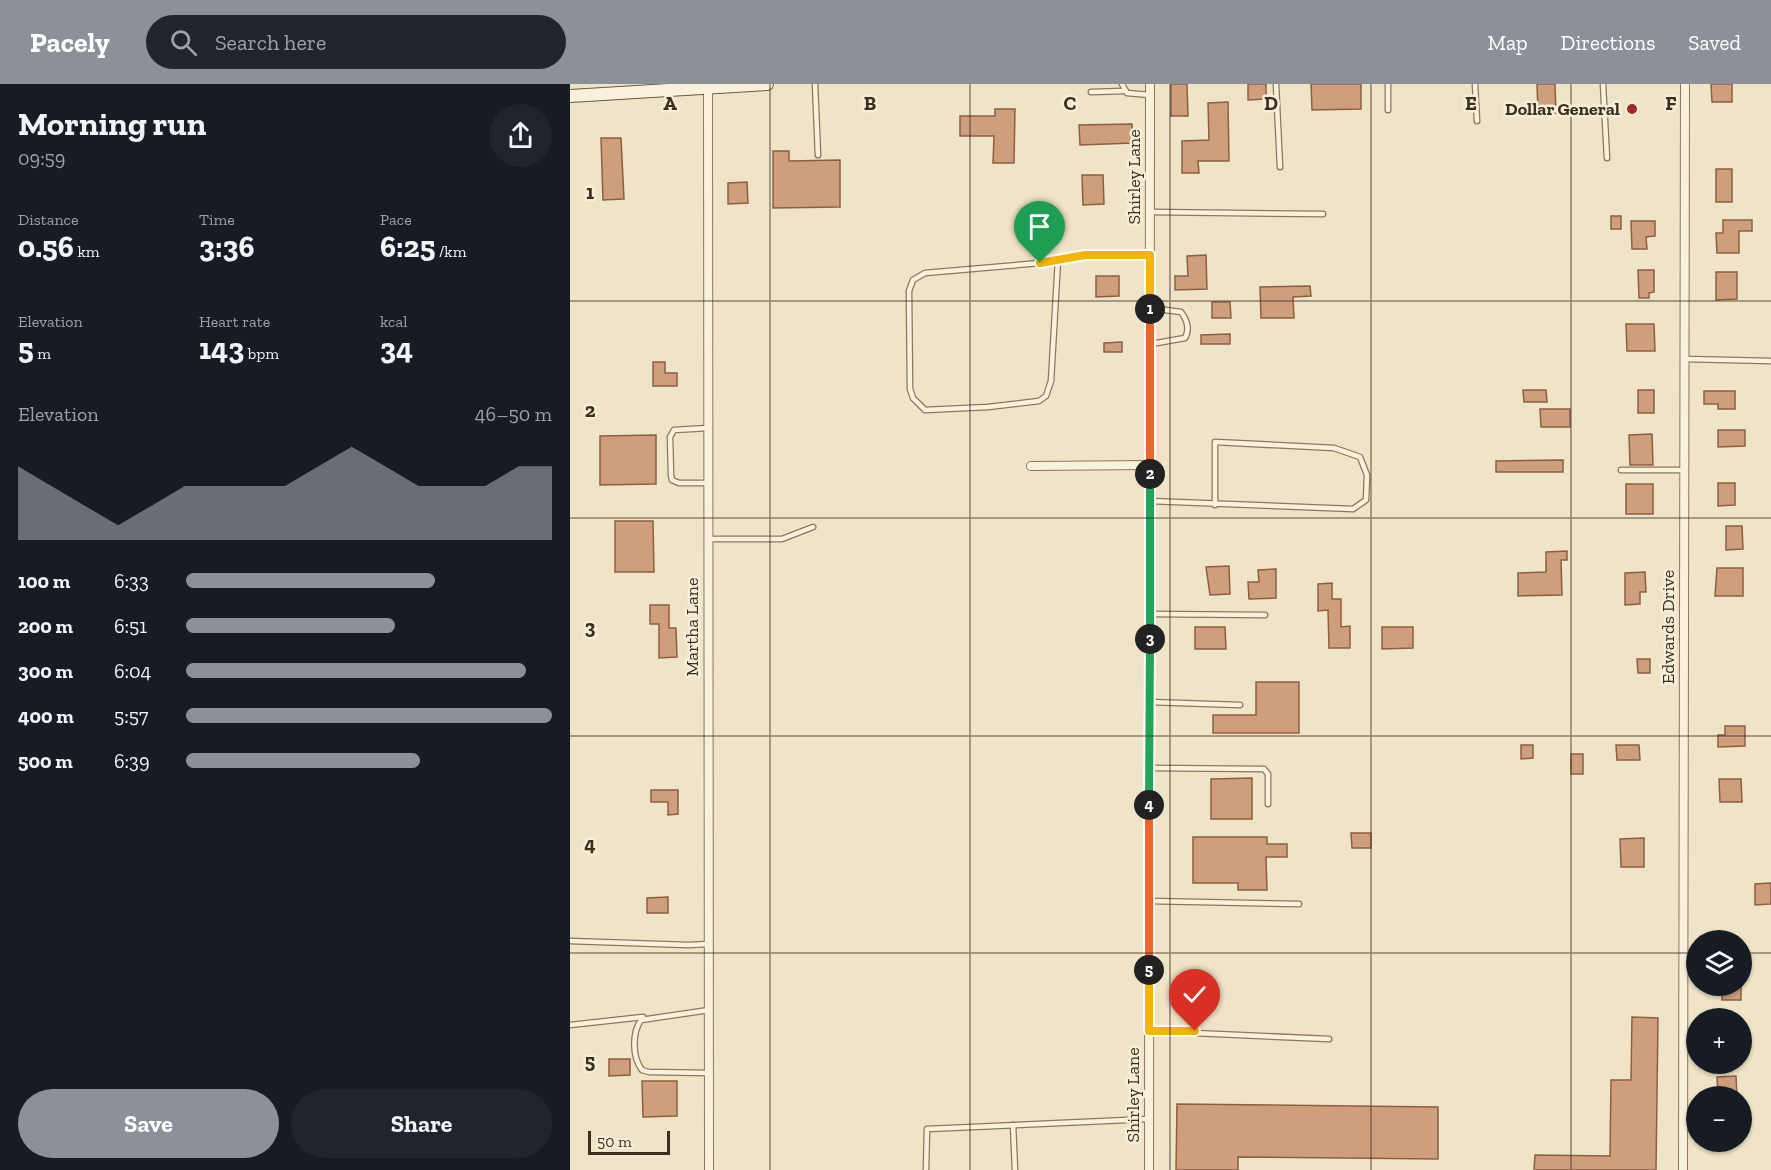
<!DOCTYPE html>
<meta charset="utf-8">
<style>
body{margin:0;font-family:"Zilla Slab",serif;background:#20242c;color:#f1f3f6;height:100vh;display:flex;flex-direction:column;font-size:22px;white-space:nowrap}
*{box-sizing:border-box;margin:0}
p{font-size:20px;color:#9ea1a6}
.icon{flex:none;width:33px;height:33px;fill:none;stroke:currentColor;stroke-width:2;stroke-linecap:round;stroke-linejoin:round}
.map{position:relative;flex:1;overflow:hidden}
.side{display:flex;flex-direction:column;background:#171b24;width:570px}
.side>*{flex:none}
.controls{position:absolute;left:1116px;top:846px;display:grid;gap:12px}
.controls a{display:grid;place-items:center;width:66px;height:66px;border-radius:50%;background:#171b24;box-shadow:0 2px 4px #0004;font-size:30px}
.scale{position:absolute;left:18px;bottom:15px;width:82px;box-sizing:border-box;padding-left:6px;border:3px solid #3d2e20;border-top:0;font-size:16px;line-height:21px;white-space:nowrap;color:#3d2e20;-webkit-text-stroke:4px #f7eed8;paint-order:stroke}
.pin{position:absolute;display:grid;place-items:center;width:51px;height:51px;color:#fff;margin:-62px -26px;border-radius:50% 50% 50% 0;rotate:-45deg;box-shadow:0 0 6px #0007}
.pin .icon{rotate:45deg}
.km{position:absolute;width:30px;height:30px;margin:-15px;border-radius:50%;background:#222;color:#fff;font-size:16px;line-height:30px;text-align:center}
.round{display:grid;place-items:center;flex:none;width:63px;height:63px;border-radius:32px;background:#20242c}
.headline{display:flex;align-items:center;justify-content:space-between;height:102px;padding:0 18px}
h1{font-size:33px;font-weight:700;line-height:45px}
.metrics{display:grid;grid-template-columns:repeat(3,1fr);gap:9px;height:102px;padding:6px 18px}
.metrics div{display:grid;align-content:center}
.metrics b{font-size:30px;font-weight:700}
.metrics small{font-size:16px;font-weight:400}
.metrics p{font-size:16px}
.chart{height:168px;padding:12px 18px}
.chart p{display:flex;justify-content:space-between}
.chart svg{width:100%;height:108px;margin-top:6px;fill:#8c9099;opacity:.7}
.button{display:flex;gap:12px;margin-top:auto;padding:12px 18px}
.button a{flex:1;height:69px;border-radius:36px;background:#8c9099;color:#fff;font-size:24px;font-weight:700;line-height:69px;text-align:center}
.button a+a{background:#20242c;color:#f1f3f6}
ul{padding:0 18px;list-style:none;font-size:20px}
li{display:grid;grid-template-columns:96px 72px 1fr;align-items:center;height:45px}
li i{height:15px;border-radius:8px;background:#8c9099}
header{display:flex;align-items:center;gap:36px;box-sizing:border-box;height:84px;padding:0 30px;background:#8c9099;color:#fff}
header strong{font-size:28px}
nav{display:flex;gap:33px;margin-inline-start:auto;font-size:21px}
.search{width:420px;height:54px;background:#20242c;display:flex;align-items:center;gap:15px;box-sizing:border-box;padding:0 21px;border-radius:33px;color:#9ea1a6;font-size:22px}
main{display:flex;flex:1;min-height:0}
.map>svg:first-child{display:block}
.building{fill:#cf9f7d;stroke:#8d5f41;stroke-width:1.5}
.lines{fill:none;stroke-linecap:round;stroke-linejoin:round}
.service-casing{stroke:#8d765c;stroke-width:7}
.minor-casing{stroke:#8d765c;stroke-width:10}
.secondary-casing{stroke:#6f573f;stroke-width:14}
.service{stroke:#faf1dc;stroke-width:4.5}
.minor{stroke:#faf1dc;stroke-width:8}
.secondary{stroke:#faf1dc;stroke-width:12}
.split-1-casing{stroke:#fff;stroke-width:12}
.split-2-casing{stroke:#fff;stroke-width:12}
.split-3-casing{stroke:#fff;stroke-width:12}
.split-4-casing{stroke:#fff;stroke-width:12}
.split-5-casing{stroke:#fff;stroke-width:12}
.split-6-casing{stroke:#fff;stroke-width:12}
.split-1{stroke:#f5b400;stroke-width:8}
.split-2{stroke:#f0652b;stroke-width:8}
.split-3{stroke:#22a559;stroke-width:8}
.split-4{stroke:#22a559;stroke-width:8}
.split-5{stroke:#f0652b;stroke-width:8}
.split-6{stroke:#f5b400;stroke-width:8}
.grid{fill:none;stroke:#3d2e20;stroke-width:1.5;stroke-opacity:0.55}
.poi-dot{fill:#9e2a2b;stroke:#f7eed8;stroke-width:2}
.labels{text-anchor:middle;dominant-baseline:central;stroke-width:5;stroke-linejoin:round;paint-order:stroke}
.poi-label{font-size:18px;font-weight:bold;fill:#3d2e20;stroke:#f7eed8;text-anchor:end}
.street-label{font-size:18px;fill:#3d2e20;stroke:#f7eed8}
.grid-label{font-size:20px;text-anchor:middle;font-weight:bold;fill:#3d2e20;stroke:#f7eed8;stroke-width:5;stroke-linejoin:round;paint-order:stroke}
</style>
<header>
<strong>Pacely</strong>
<div class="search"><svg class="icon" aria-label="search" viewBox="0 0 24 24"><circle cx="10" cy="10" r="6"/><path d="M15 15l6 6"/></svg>Search here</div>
<nav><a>Map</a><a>Directions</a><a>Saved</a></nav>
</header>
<main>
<section class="side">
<div class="headline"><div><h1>Morning run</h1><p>09:59</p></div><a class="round"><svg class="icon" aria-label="share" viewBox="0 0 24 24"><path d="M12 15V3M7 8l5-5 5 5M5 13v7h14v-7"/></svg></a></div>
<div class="metrics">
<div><p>Distance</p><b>0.56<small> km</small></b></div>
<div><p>Time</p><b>3:36</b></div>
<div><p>Pace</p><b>6:25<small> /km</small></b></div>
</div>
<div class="metrics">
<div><p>Elevation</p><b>5<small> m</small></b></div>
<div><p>Heart rate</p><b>143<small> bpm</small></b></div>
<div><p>kcal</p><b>34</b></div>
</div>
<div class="chart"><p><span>Elevation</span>46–50 m</p>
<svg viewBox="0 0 160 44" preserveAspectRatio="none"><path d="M0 44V14L10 22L20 30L30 38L40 30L50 22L60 22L70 22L80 22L90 14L100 6L110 14L120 22L130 22L140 22L150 14L160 14V44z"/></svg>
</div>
<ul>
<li><b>100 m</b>6:33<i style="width:68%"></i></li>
<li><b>200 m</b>6:51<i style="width:57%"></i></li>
<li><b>300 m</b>6:04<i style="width:93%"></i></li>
<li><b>400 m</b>5:57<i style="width:100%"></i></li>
<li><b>500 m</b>6:39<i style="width:64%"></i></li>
</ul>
<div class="button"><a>Save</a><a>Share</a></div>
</section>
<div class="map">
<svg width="1201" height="1086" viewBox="0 0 1201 1086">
<rect width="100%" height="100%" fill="#f0e4c8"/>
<g class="building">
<path d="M601,0H617L618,32H601Z"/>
<path d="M678,0H696V15L678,16Z"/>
<path d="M741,0H791V25L742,26Z"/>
<path d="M967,0H985L986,29H968Z"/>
<path d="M1141,0H1162V18H1142Z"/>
<path d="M658,18L659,77H628L629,89H612V57L639,56L638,19Z"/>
<path d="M425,25H445L444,79H423L424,52H390V32H425Z"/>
<path d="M562,40L563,59L510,61L509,41Z"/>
<path d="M31,54H51L54,115L33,116Z"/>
<path d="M203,67H219V77L270,76V123L203,124Z"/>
<rect x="1146" y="85" width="16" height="33"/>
<path d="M512,91H533L534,120L513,121Z"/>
<path d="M177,98L178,119L158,120V99Z"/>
<rect x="1041" y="132" width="10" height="13"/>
<path d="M1153,136H1182V147H1169V169H1147L1146,149H1153Z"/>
<path d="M1061,137H1085V152L1076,153L1077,165H1062Z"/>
<path d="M636,171L637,205L605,206V192H618L617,172Z"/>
<path d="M1068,186H1084V208L1079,209V214H1069Z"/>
<path d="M1146,188H1167V215L1146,216Z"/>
<path d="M526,192H549V212L526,213Z"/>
<path d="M740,202L741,212L723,213L724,234H691L690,203Z"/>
<path d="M642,218H660L661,234H642Z"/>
<path d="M1056,240H1084L1085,267H1057Z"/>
<path d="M660,250V260H631V251Z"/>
<path d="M552,258V268H534V259Z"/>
<path d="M83,278H95V289H107V302H83Z"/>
<path d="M953,306H976L977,318H954Z"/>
<rect x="1068" y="306" width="16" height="23"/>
<path d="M1134,307H1165V325H1148V320H1134Z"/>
<path d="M970,325H1000V343H971Z"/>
<path d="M1148,346H1175V362L1148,363Z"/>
<path d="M1082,350L1083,381H1060L1059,351Z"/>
<path d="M86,351V400L30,401V352Z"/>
<path d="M993,376V388H926V377Z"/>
<path d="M1148,399H1165V421L1148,422Z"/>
<rect x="1056" y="400" width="27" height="30"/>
<path d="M45,437H83L84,488H45Z"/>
<path d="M1156,442H1172L1173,465L1156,466Z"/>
<path d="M997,467V476H991L992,511L948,512V489L976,488V468Z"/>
<path d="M659,482L660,510L640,511L636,483Z"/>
<path d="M1147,484H1173V512H1145Z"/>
<path d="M706,485V514L679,515L678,498H689L688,486Z"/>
<path d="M1075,488L1076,508H1070V520L1055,521V489Z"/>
<path d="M762,499V515H771V543L780,542V564H759L758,526L748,527V500Z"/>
<path d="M80,521H99V544H106L107,573L89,574V540H80Z"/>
<path d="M625,543H655L656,565H625Z"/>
<path d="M812,543H843V564L812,565Z"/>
<path d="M1067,575H1080V589H1068Z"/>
<path d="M686,598H729V649H643V631H686Z"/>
<path d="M1155,642H1175V662L1148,663V651H1155Z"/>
<path d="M951,661H963V674L951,675Z"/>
<path d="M1046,661H1069L1070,676H1047Z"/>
<rect x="1001" y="670" width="12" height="20"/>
<path d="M682,694V735H641V695Z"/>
<path d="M1149,695H1171L1172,718H1150Z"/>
<path d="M81,706H108V730L98,731V718H81Z"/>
<path d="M781,749H801V764H782Z"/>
<path d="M623,753H697V760H717V773H696L697,806H668V799H623Z"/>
<path d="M1074,754V783H1051L1050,755Z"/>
<path d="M1201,799V820L1185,821V800Z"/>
<path d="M98,813V829H77V814Z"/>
<rect x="1152" y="902" width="19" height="14"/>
<path d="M1062,933L1088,934L1086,1086H964L965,1071L1040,1072L1041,996H1061Z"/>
<path d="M39,975H60V991L39,992Z"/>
<path d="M1166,992L1167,1012H1148L1147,993Z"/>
<path d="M72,997H107V1032L73,1033Z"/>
<path d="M607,1020L868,1023V1075L668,1073V1086H606Z"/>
</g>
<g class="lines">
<defs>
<g id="service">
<path d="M245,0L248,71"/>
<path d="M552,0L557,9L580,11"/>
<path d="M706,0L710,83"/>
<path d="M818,0V26"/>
<path d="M905,0L907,37"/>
<path d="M1033,0L1037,74"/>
<path d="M521,8L554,7"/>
<path d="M580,128L753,130"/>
<path d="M488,176L481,297L476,312L469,317L418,323L355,326L343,314L340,305L339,207L343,196L355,189L470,179L515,171H580"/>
<path d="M580,224L611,228C617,236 620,245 615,254L581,260"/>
<path d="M1115,275L1201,277"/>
<path d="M138,344L104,346L100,353L101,391L102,396L109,399H139"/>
<path d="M1051,386H1115"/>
<path d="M580,417L783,425L796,416L797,391L790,373L764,364L645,358V421"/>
<path d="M139,455H212L243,443"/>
<path d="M580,530L695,531"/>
<path d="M579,618L670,621"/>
<path d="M579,684L694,685L698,690V720"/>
<path d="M579,817L729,820"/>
<path d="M0,857L118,861L139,860"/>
<path d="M139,926L71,936C62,949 62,973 72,986L79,988L139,989"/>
<path d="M0,941L73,933"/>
<path d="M579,947L759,955"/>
<path d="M443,1041L445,1086"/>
<path d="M356,1086L357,1045L579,1035"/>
</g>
<g id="minor">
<path d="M138,0L139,1086"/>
<path d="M461,382L580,381"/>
<path d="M579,1086L580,0"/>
<path d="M1113,1086L1115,0"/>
</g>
<path id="secondary" d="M0,12L197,0"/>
</defs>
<use href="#service" class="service-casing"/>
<use href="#minor" class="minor-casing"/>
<use href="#secondary" class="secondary-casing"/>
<use href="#service" class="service"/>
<use href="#minor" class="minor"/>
<use href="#secondary" class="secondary"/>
</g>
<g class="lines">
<defs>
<path id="split-1" d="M470,179L515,171H580V225"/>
<path id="split-2" d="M580,390V225"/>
<path id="split-3" d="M580,555V390"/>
<path id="split-4" d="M579,721L580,555"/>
<path id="split-5" d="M579,886V721"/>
<path id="split-6" d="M579,886V947H625"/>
</defs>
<use href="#split-1" class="split-1-casing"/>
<use href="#split-2" class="split-2-casing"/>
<use href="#split-3" class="split-3-casing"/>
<use href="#split-4" class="split-4-casing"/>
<use href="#split-5" class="split-5-casing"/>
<use href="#split-6" class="split-6-casing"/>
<use href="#split-1" class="split-1"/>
<use href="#split-2" class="split-2"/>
<use href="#split-3" class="split-3"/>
<use href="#split-4" class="split-4"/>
<use href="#split-5" class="split-5"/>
<use href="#split-6" class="split-6"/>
</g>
<path class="grid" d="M200,0V1086M400,0V1086M600,0V1086M801,0V1086M1001,0V1086M0,217H1201M0,434H1201M0,652H1201M0,869H1126M1172,869H1201"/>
<circle class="poi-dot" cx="1062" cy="25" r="6"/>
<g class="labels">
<g class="poi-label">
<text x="1050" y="25">Dollar General</text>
</g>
<g class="street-label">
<text transform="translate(564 93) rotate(-90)">Shirley Lane</text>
<text transform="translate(122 543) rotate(-90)">Martha Lane</text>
<text transform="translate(1098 543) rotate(-90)">Edwards Drive</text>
<text transform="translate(563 1011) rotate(-90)">Shirley Lane</text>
</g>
</g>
<g class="grid-label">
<text x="100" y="26">A</text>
<text x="300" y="26">B</text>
<text x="500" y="26">C</text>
<text x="701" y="26">D</text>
<text x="901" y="26">E</text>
<text x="1101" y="26">F</text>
<text x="20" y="115">1</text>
<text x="20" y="333">2</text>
<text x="20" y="550">3</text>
<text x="20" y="767">4</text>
<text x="20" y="984">5</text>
</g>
</svg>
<div class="controls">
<a><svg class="icon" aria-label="layers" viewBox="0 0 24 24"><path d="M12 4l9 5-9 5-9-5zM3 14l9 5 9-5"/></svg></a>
<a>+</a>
<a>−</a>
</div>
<div class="scale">50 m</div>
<div class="pin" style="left:470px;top:179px;background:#1e9e55"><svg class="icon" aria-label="arrive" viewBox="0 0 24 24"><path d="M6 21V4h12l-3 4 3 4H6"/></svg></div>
<div class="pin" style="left:625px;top:947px;background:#d93025"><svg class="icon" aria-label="check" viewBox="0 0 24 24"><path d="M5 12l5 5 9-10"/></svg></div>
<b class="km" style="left:580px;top:225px">1</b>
<b class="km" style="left:580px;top:390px">2</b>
<b class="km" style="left:580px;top:555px">3</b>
<b class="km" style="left:579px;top:721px">4</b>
<b class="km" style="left:579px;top:886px">5</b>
</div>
</main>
